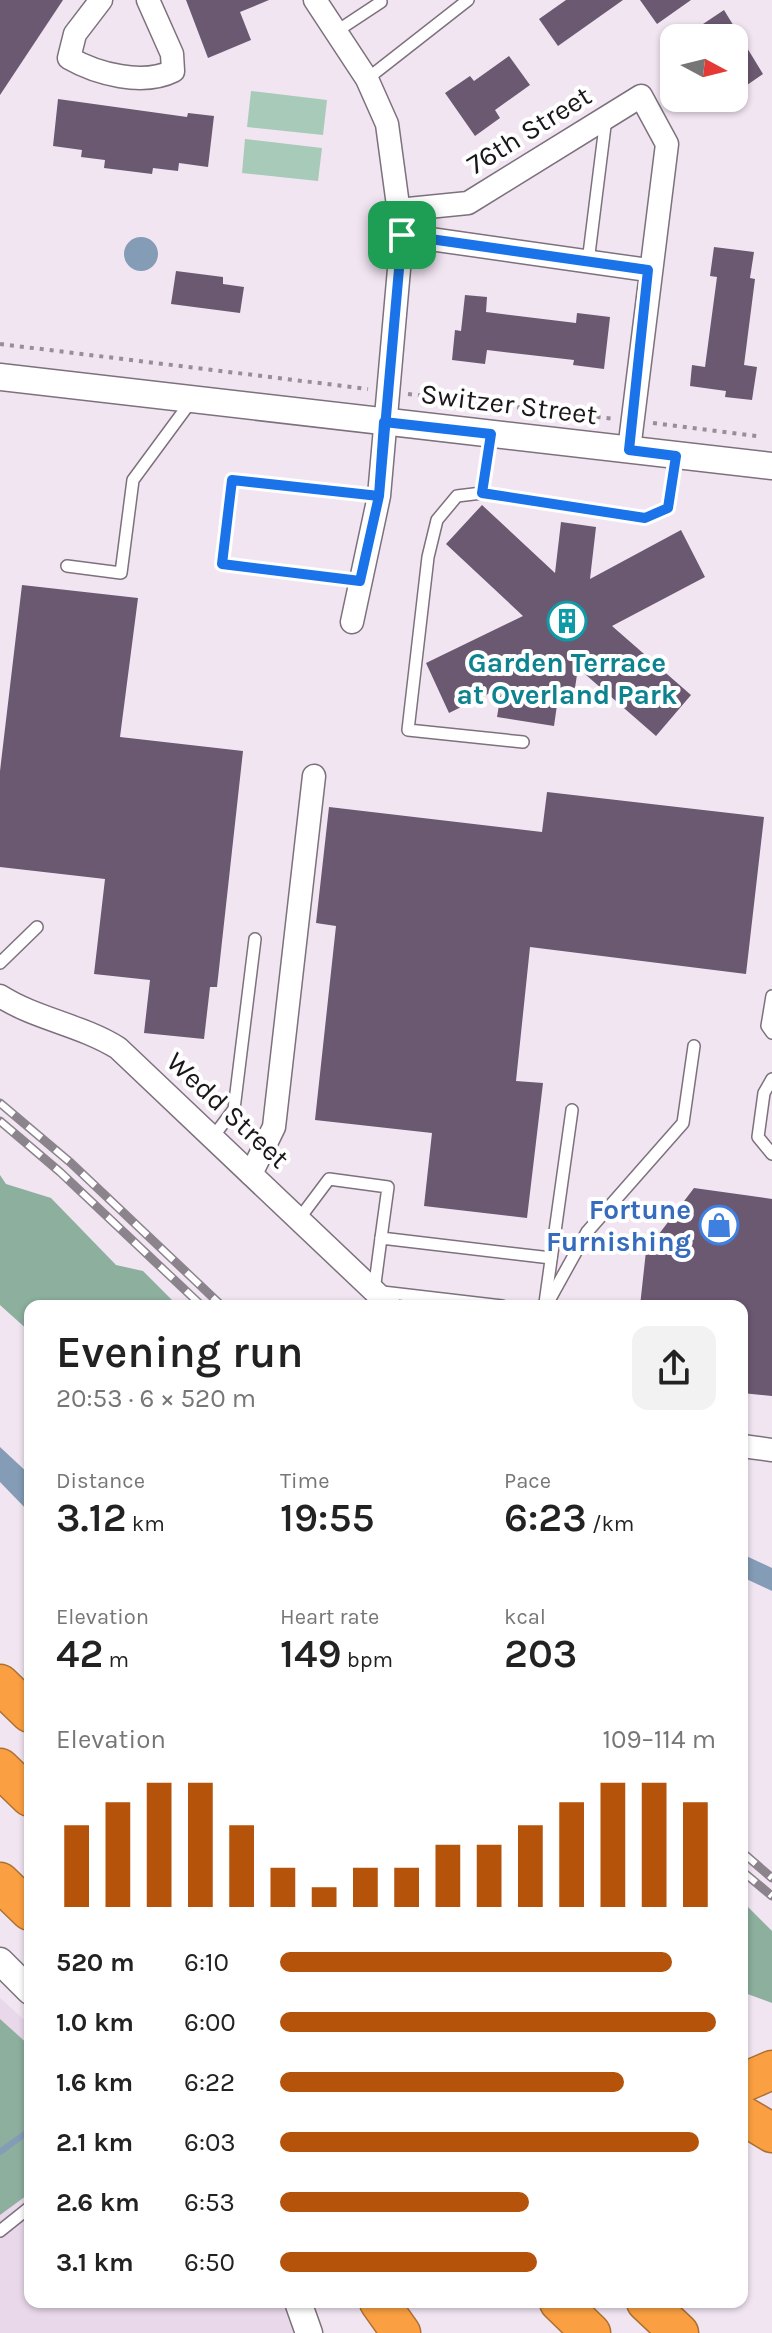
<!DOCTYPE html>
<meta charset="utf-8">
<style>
body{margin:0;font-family:Karla,sans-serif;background:#f2f2f2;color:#222;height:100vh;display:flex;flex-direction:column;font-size:30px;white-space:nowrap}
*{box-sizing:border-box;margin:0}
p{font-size:26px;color:#767676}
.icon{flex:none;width:44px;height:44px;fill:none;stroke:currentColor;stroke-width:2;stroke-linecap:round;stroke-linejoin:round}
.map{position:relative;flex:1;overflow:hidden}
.panel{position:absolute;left:24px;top:1300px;width:724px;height:1008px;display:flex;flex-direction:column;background:#fff;border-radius:16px;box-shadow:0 2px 6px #0004}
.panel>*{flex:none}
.needle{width:52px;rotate:97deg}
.tools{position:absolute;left:660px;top:24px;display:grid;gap:16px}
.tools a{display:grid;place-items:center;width:88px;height:88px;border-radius:16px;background:#fff;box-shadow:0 2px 6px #0004;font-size:40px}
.pin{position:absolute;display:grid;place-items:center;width:68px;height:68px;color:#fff;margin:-34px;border-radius:16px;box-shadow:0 4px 12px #0006}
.round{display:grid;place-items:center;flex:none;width:84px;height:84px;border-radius:16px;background:#f2f2f2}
.headline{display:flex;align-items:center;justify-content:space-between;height:136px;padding:0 32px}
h1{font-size:44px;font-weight:600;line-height:60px}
.figures{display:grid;grid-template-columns:repeat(3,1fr);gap:12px;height:136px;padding:8px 32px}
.figures div{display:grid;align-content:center}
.figures b{font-size:40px;font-weight:600}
.figures small{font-size:22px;font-weight:400}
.figures p{font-size:22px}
.chart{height:224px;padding:16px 32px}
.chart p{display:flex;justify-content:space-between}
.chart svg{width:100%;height:144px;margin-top:8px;stroke:#b45309;stroke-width:6}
ul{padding:0 32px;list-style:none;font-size:26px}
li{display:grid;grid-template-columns:128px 96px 1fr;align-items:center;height:60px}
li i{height:20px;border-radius:10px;background:#b45309}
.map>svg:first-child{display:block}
.built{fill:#e9d8ea}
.green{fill:#a7cab9}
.forest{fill:#8caf9e}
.water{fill:#849cb5}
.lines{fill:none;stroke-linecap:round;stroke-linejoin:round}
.stream{stroke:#849cb5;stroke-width:6}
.building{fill:#6b5871}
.service-casing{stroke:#7c717d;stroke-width:14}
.minor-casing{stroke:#7c717d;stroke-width:25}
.tertiary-casing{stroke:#7c717d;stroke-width:29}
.motorway-casing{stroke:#ac7034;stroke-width:41}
.path{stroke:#978e97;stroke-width:4;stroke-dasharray:4 6;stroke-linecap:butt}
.service{stroke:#fff;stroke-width:11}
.minor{stroke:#fff;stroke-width:22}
.tertiary{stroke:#fff;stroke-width:26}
.motorway{stroke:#fba042;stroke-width:38}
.rail-casing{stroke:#8c848d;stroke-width:9}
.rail{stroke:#fff;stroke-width:6;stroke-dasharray:18;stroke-linecap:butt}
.route-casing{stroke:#fff;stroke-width:16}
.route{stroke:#1a73e8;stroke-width:10}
.labels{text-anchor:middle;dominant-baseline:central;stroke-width:8;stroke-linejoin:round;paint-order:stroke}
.street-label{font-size:28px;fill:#1a161a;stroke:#fff}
.culture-label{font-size:28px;font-weight:bold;fill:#0d838f;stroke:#fff}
.shop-label{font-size:28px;font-weight:bold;fill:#366cbe;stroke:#fff;text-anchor:end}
</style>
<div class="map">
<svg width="772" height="2333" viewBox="0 0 772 2333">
<rect width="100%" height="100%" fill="#f1e5f2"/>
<path class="built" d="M0,1998L30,2025V2302H287L306,2333H0Z"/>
<g class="green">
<path d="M251,91L327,100L323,135L247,127Z"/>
<path d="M245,139L322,148L318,181L242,173Z"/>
</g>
<g class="forest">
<path d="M0,1175L6,1184L51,1198L116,1265L143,1271L178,1306H30V1332L0,1305Z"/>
<path d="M742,1901L772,1931V2003L742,1992Z"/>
<path d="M0,2019L30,2046V2193L0,2215Z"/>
</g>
<g class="water">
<circle cx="141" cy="254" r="17"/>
<path d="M0,1447L30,1475V1513L0,1482Z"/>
<path d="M742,1554L772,1568V1591L742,1577Z"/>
</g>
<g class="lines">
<path class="stream" d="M0,2152L30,2130"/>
</g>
<g class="building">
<path d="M0,0H63L0,95Z"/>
<path d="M186,0H269L240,12L251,40L208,58Z"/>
<path d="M566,0H623L558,46L539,19Z"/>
<path d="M640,0H691L657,24Z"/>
<path d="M724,10L763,74L734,94V38H682Z"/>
<path d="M509,56L530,85L495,110L500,118L475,136L445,93L470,76L474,81Z"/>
<path d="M58,99L187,117L188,113L214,116L208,167L179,163L178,171L153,168L152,174L104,168L105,160L81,157L82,150L53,146Z"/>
<path d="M714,247L754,252L750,278L755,279L744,365L757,367L752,400L725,397L726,391L690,386L692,365L705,367L717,277L710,276Z"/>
<path d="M176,271L223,277V284L244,287L240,313L171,304Z"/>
<path d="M465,295L487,297L486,312L576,323L577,313L610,317L604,369L573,365L574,360L487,350L485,364L452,360L455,330L461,331Z"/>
<path d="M482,505L555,573L561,522L596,527L590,579L681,530L705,577L612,626L691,695L656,736L578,668L572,708L557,705L554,726L497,717L502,687L449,713L426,663L523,616L446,544Z"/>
<path d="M22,585L138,598L120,737L243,751L217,987H210L204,1039L144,1033L150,980L94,974L105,879L0,867V771Z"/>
<path d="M547,792L764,817L746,974L530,947L516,1081L543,1083L527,1218L424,1206L432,1133L315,1120L336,926L316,923L329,807L542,832Z"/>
<path d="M694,1188L772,1199V1396L742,1393V1306H640L646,1251Z"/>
</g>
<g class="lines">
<defs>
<g id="service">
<path d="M337,31L381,2"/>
<path d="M367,79L468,0"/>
<path d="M588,262L606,118"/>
<path d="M491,434L482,493L645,518L668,508L676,456"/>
<path d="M482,493L457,496L437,520L428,557L408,730L523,742"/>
<path d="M67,566L121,573L133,480L192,400"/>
<path d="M360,581L222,564L232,480L379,496"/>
<path d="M0,963L37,927"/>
<path d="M772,996L767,1026L772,1033"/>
<path d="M772,1079L764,1093L758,1137L772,1154"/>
<path d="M213,1137L234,1109L255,939"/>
<path d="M299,1219L329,1179L388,1187L381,1238"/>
<path d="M545,1303L572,1110"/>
<path d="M502,1306L374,1291L381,1238L551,1258"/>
<path d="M546,1306L587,1232L683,1123L694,1046"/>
<path d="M0,2231L30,2207"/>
</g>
<g id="minor">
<path d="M101,0L75,34L69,58C97,74 143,86 173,71L172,54L148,0"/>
<path d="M315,0L367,79L387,124L402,235L379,496L352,622"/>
<path d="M398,210L468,203L641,96L667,144L629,450"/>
<path d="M402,235L648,270"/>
<path d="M0,996C36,1019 81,1025 118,1048L390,1306"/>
<path d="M251,1174L274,1127L314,776"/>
<path d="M742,1446L772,1450"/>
</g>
<g id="tertiary">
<path d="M0,377L772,466"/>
<path d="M0,1961L30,1991"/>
<path d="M298,2302L309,2333"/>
</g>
<g id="motorway">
<path d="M0,1684L30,1713"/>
<path d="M0,1768L30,1797"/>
<path d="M0,1882L30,1911"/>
<path d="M742,2083L772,2070"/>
<path d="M742,2115L772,2133"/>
<path d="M379,2302L401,2333"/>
<path d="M559,2302L591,2333"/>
<path d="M646,2302L679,2333"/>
</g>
</defs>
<use href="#service" class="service-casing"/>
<use href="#minor" class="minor-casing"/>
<use href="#tertiary" class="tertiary-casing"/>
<use href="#motorway" class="motorway-casing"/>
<g class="path">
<path d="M0,344L368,389"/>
<path d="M408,394L614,419"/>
<path d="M653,423L757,436"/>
</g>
<use href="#service" class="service"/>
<use href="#minor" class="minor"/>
<use href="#tertiary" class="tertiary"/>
<use href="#motorway" class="motorway"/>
<defs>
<g id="rail">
<path d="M0,1103L71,1163L222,1306"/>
<path d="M0,1121L60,1172L202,1306"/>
<path d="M742,1852L772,1878"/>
<path d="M742,1871L772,1896"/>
</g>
</defs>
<use href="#rail" class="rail-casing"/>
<use href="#rail" class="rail"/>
</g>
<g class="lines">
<defs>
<path id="route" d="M402,235L379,496L360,581L222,564L232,480L379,496L384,422L491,434L482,493L645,518L668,508L676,456L629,450L648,270L402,235"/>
</defs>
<use href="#route" class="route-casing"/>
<use href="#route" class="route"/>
</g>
<defs>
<symbol id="building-ring" viewBox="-11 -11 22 22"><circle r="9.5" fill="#fff" stroke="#0f9aa8" stroke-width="1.5"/><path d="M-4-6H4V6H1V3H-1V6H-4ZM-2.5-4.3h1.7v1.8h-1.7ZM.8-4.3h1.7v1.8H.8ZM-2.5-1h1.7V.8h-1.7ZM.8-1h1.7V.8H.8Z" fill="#0f9aa8"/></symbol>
<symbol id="shop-ring" viewBox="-11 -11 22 22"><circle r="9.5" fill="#fff" stroke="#3f7fe0" stroke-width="1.5"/><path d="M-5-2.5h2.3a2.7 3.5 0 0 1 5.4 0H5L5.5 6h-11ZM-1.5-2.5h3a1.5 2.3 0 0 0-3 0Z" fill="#3f7fe0"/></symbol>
</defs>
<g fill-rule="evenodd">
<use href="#building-ring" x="545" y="599" width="44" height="44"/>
<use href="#shop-ring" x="697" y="1203" width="44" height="44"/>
</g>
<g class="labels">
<g class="street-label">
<text transform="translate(529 130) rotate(-32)">76th Street</text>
<text transform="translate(509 404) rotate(7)">Switzer Street</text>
<text transform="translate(228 1110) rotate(43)">Wedd Street</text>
</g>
<g class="culture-label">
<text x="567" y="662">Garden Terrace<tspan x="567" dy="32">at Overland Park</tspan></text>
</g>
<g class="shop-label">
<text x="691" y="1209">Fortune<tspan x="691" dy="32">Furnishing</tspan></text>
</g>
</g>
</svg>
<div class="tools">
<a><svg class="needle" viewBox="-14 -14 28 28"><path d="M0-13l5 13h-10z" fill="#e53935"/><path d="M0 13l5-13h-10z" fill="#767676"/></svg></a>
</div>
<div class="pin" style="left:402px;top:235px;background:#1e9e55"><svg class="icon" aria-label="arrive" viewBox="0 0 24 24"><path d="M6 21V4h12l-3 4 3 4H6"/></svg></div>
<section class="panel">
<div class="headline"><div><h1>Evening run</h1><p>20:53 · 6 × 520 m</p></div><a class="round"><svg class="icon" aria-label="share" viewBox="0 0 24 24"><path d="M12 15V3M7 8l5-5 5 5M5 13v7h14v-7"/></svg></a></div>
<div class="figures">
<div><p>Distance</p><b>3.12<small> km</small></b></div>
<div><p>Time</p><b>19:55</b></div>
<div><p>Pace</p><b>6:23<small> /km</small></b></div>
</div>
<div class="figures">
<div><p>Elevation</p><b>42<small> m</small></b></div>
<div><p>Heart rate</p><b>149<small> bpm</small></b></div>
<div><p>kcal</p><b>203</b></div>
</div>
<div class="chart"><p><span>Elevation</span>109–114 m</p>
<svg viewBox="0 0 160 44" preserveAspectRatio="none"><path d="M5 44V19M15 44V12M25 44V6M35 44V6M45 44V19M55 44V32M65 44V38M75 44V32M85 44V32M95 44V25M105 44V25M115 44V19M125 44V12M135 44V6M145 44V6M155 44V12"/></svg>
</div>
<ul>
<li><b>520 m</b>6:10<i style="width:90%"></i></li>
<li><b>1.0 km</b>6:00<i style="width:100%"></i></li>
<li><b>1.6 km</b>6:22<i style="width:79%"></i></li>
<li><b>2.1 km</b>6:03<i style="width:96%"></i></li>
<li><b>2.6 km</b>6:53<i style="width:57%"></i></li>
<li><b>3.1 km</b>6:50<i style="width:59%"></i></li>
</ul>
</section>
</div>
